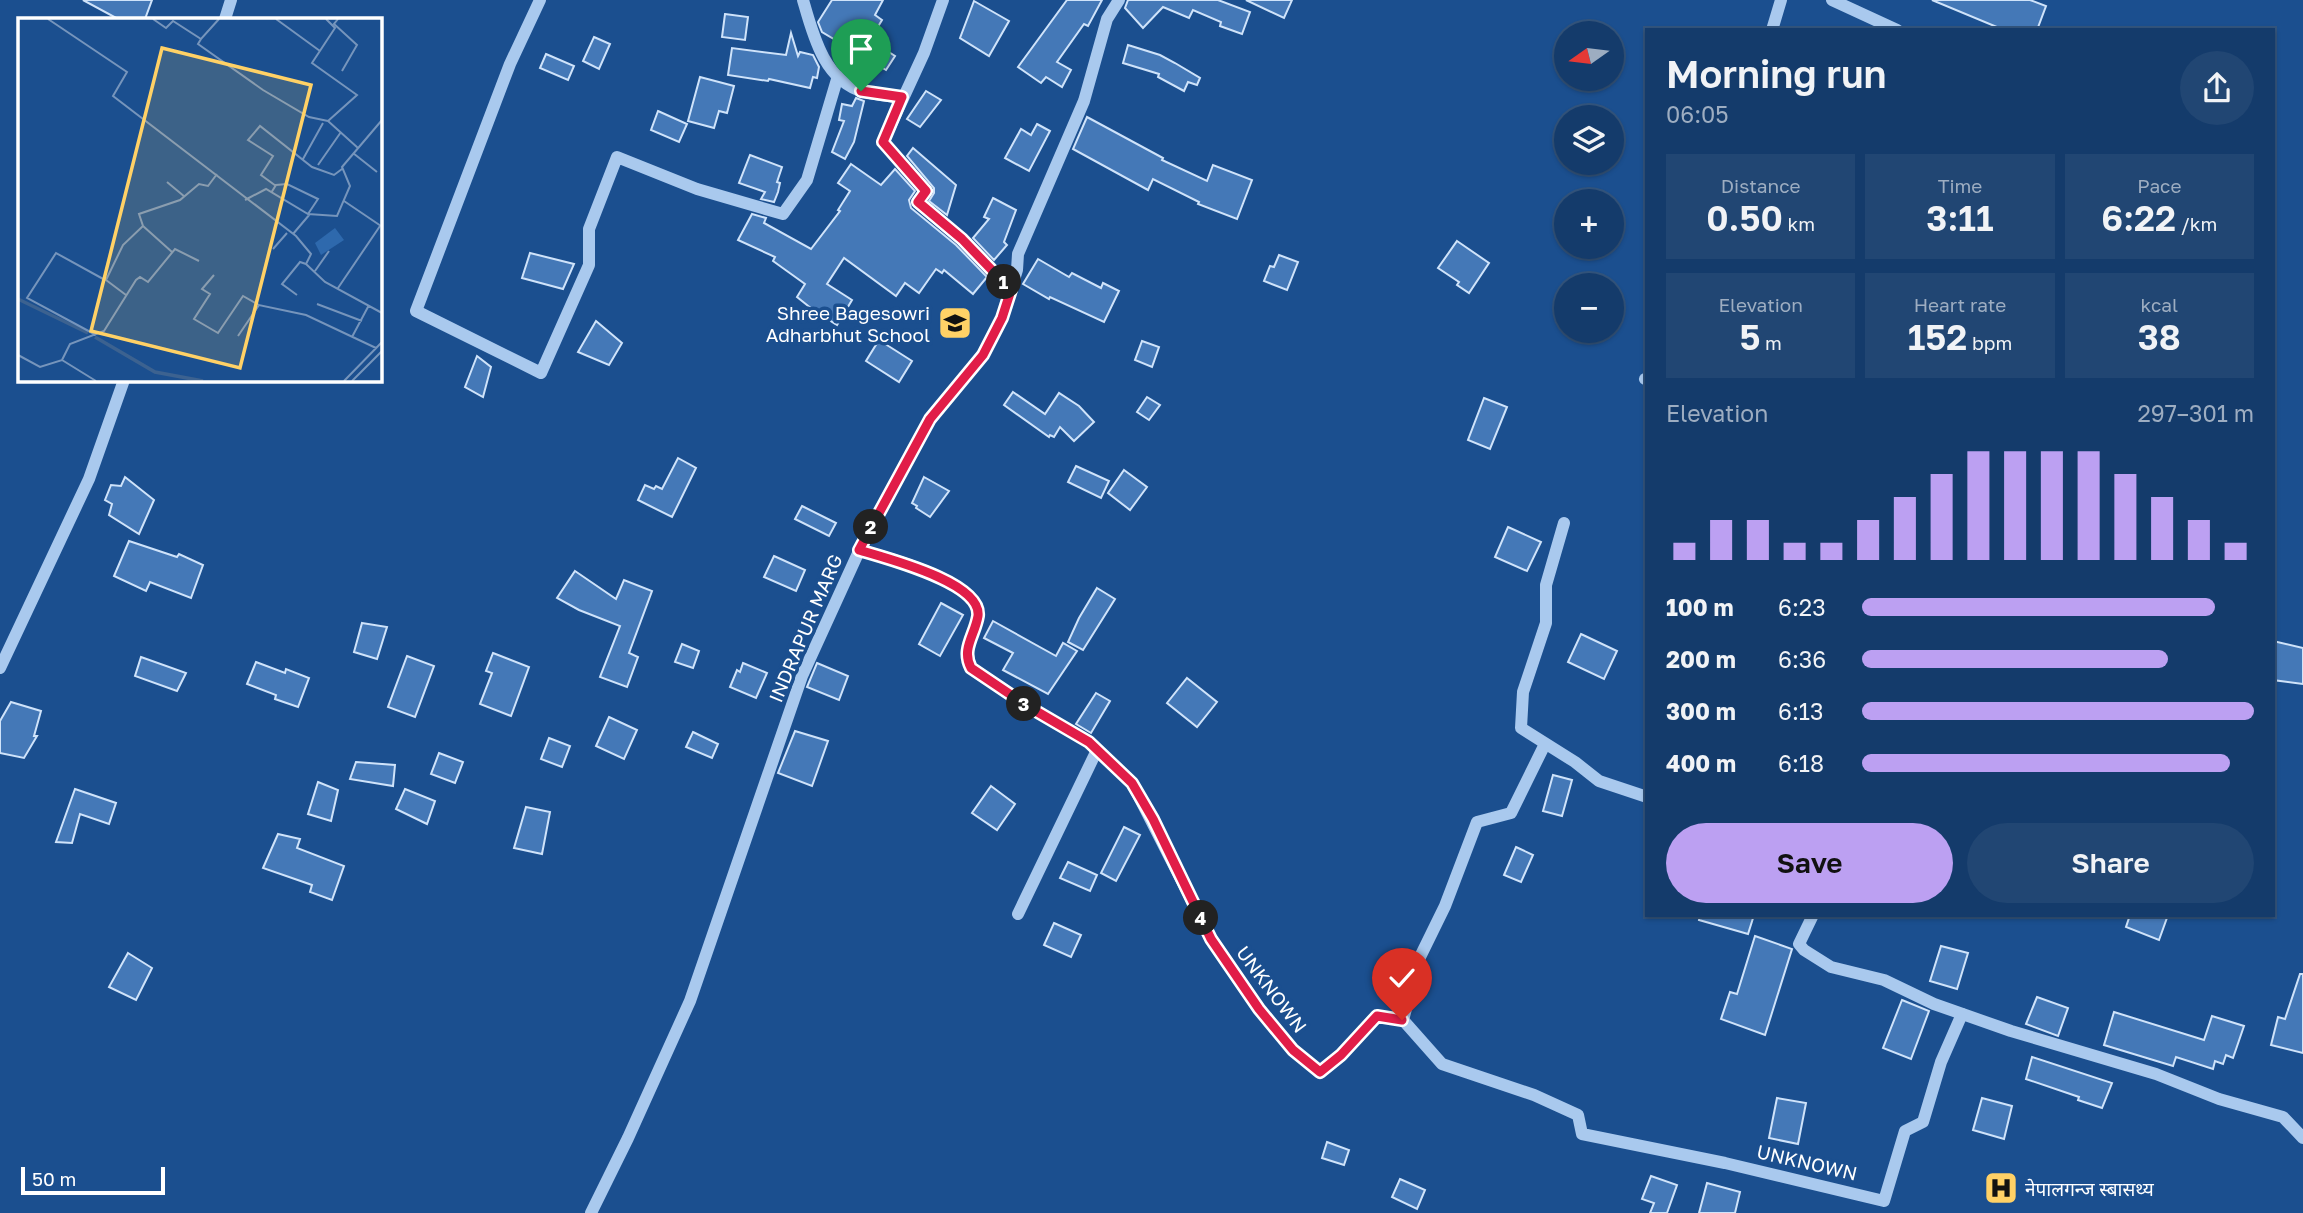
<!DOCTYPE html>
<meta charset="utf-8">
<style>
body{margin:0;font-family:"Golos Text","Noto Sans Devanagari",sans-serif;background:#214673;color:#f1f3f6;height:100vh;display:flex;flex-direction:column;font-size:26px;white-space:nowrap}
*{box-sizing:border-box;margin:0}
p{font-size:23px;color:#9dadc1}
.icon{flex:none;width:38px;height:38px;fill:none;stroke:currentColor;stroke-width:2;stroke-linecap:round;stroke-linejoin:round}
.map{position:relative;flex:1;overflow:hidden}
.side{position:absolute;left:1645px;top:28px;width:630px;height:889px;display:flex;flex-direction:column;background:#143b6b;border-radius:0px;box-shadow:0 2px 5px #0004,0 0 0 2px #33557e}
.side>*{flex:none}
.needle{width:46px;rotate:256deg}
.tools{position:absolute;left:1554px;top:21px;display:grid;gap:14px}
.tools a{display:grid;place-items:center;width:70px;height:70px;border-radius:50%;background:#143b6b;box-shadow:0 2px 5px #0004,0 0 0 2px #33557e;font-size:35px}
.scale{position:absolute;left:21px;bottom:18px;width:144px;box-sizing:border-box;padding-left:7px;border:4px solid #fff;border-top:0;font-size:19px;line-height:24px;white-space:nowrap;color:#fff;-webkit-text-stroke:5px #1b4f8f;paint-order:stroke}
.pin{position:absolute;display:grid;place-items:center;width:60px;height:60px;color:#fff;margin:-72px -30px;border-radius:50% 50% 50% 0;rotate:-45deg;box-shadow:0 0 7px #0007}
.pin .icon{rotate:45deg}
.km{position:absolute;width:35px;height:35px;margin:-18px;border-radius:50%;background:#222;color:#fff;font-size:19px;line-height:35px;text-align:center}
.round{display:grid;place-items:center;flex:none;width:74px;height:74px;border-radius:37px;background:#214673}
.overview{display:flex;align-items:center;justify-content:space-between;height:119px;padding:0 21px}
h1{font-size:38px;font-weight:600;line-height:52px}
.figures{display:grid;grid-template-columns:repeat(3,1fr);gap:10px;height:119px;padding:7px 21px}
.figures div{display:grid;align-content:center;border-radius:0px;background:#214673;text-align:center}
.figures b{font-size:35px;font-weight:600}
.figures small{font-size:19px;font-weight:400}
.figures p{font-size:19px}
.chart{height:196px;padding:14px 21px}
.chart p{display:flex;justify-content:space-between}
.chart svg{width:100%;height:126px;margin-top:7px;stroke:#bca0f2;stroke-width:6}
.button{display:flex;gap:14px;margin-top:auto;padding:14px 21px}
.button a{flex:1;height:80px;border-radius:42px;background:#bca0f2;color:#111;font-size:28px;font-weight:600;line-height:80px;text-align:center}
.button a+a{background:#214673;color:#f1f3f6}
ul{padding:0 21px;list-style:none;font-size:23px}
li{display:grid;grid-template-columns:112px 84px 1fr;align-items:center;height:52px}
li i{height:18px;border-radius:9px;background:#bca0f2}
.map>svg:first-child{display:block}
.building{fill:#4478b7;stroke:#cfe3fa;stroke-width:2}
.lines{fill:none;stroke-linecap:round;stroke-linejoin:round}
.minor{stroke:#a9c9ee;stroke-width:12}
.route-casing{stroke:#fff;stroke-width:14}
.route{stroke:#e11d48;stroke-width:9}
.labels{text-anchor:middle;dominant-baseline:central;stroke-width:7;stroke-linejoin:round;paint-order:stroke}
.poi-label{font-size:19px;fill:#fff;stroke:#1b4f8f;text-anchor:end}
.street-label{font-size:19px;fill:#fff;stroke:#1b4f8f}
.inset-river{fill:none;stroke:#3c6290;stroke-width:3.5}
.inset-road{fill:none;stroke:#7695bc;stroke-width:2}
.view{fill:#ffd166;fill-opacity:0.15;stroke:#ffd166;stroke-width:3.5}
.inset-edge{fill:none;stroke:#fff;stroke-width:3.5}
</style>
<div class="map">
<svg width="2303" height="1213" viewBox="0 0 2303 1213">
<rect width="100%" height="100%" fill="#1b4f8f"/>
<g class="building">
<path d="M83,0H152L145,19H118Z"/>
<path d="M832,0H883L875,15L882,20L870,40L895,56L886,70L822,32L818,22Z"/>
<path d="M1067,0H1102L1088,26L1084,24L1057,62L1071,70L1062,87L1046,77L1041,83L1018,67Z"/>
<path d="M1128,0H1218L1250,12L1242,34L1220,26L1221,22L1193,10L1189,18L1163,7L1143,28L1125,8Z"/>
<path d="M1246,0H1292L1284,18Z"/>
<path d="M1932,0H2030L2046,6L2037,30H2004Z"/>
<path d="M974,1L1009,21L989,56L960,38Z"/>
<path d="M725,14L748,17L745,40L722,37Z"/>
<path d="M791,33L798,56L800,52L813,55L819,67L817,78L813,77L810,88L769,79L768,81L728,75L732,48L786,55Z"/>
<path d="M594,37L610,44L599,69L583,61Z"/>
<path d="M1128,45L1160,55L1175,63L1200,78L1197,85L1188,82L1184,91L1158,77L1159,74L1123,63Z"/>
<path d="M546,54L574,66L568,80L540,68Z"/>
<path d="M836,60L876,69L866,84L845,72Z"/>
<path d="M700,77L734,86L727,113L719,111L714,128L688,121Z"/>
<path d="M926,91L941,100L920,127L907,119Z"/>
<path d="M856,98L864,101L854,142L845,159L832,152L844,121L839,120L842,104L852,106Z"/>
<path d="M658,111L687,124L679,142L651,130Z"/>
<path d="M1087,117L1163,158L1162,160L1207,181L1213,165L1252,180L1237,219L1198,204L1199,202L1153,179L1148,190L1073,149Z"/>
<path d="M1037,124L1050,131L1029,171L1005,158L1021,129L1031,135Z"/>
<path d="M913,148L956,185L947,215L929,201L934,193V188L907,156Z"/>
<path d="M750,155L782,167L777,182L780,183L778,192L774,202L761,199L765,192L739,183Z"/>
<path d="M851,164L881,185L895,169L915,191L909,200L911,208L956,245L987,277L973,294L944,270L942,273L936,269L919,293L905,283L896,296L844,258L827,284L852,300L837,325L812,309L797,297L805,284L773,261L775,257L738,240L752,214L766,218L764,223L811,249L840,211L838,210L850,191L838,183Z"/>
<path d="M993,198L1016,210L1004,242L1007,245L994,260L973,238L989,219L984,217Z"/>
<path d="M1457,241L1489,263L1469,293L1457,285L1459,282L1438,268Z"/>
<path d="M530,253L574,264L563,289L522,278Z"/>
<path d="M1279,255L1298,262L1287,290L1264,281L1270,266L1274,267Z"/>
<path d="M1038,259L1069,277L1072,273L1101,288L1103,283L1119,291L1104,322L1050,297L1049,299L1023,284Z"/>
<path d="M596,321L622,343L609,365L578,352Z"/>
<path d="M879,340L912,361L899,382L866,361Z"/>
<path d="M1142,341L1159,347L1152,367L1135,360Z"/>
<path d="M477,356L491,367L483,397L465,387Z"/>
<path d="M1013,392L1045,414L1059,393L1079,406L1094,422L1074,441L1060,427L1054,437L1050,435L1049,437L1004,405Z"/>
<path d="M1147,397L1160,405L1149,420L1137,412Z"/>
<path d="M1484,398L1507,407L1490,449L1468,440Z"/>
<path d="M678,458L696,468L672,517L638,500L645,485L654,489L656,486L662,489Z"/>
<path d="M1076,466L1109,481L1101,498L1068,482Z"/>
<path d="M1124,470L1147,487L1130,510L1108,493Z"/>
<path d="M125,477L154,500L139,534L109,515L112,504L105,500L111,485L121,486Z"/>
<path d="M924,477L949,491L930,517L916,508L917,506L912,503Z"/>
<path d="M802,506L836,523L829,536L795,519Z"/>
<path d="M1508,527L1541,542L1527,571L1495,557Z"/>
<path d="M129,541L177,557L179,554L203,565L191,598L150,582L146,591L114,576Z"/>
<path d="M774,556L805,570L796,591L764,577Z"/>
<path d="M575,571L616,599L624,580L652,591L629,653L638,657L627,687L600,677L620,626L579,610L557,598Z"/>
<path d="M1097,588L1115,599L1083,650L1068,642L1079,618Z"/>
<path d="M941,603L963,615L940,656L919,644Z"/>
<path d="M993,621L1056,656L1063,643L1077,651L1048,694L1003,670L1013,653L984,638Z"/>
<path d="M362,623L387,627L377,659L354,652Z"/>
<path d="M1581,634L1617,651L1604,679L1568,662Z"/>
<path d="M2273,641L2303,648V684L2273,680Z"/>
<path d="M682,644L699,651L693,668L675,662Z"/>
<path d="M493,653L529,667L511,716L480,704L492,673L486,671Z"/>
<path d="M407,656L434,666L415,717L388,707Z"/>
<path d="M141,657L186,673L177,691L135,676Z"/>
<path d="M256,662L285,673L286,669L309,678L298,707L275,699L276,695L247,684Z"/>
<path d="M743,663L767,673L756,698L730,687L737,670L740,672Z"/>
<path d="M817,663L848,676L839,700L807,687Z"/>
<path d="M1187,678L1217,702L1197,727L1167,703Z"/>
<path d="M1096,693L1110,701L1091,733L1076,724Z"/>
<path d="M11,702L41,711L34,736H37L24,758L0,753V721Z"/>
<path d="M609,717L637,730L624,759L596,746Z"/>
<path d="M795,731L828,741L812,786L778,773Z"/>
<path d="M693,732L718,744L712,758L686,747Z"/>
<path d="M549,738L570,746L562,767L541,759Z"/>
<path d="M439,753L463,762L455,783L431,774Z"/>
<path d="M356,762L395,765L393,786L350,779Z"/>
<path d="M1553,775L1572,780L1562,816L1543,811Z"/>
<path d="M318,782L338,790L331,821L308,814Z"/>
<path d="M991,786L1015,804L997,830L972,813Z"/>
<path d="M75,789L116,803L109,824L80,814L72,843L56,842Z"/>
<path d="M405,789L435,801L427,824L396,809Z"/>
<path d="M526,807L550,812L542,854L514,848Z"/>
<path d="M1124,827L1140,835L1116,881L1101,873Z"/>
<path d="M278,834L300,839L297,848L344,866L332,900L310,892L312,885L263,868Z"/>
<path d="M1516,847L1533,855L1521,882L1504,875Z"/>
<path d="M1068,862L1097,875L1090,891L1060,878Z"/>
<path d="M1700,915H1754L1748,934L1699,920Z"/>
<path d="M2130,915H2168L2159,940L2126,927Z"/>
<path d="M1054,923L1081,935L1071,957L1044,945Z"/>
<path d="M1755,936L1792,949L1765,1035L1721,1019L1730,992L1737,994Z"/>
<path d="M1941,946L1968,953L1957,989L1930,981Z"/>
<path d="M128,953L152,968L136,1000L109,987Z"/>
<path d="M2300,974H2303V1053L2271,1045L2278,1017L2285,1019Z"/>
<path d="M2037,997L2068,1008L2058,1036L2026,1024Z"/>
<path d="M1902,1000L1929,1011L1911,1059L1883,1048Z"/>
<path d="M2114,1012L2204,1040L2212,1016L2244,1026L2233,1058L2226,1055L2223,1064L2215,1061L2213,1069L2176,1057L2173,1066L2104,1045Z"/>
<path d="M2032,1057L2112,1083L2102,1108L2078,1100L2079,1097L2026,1079Z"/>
<path d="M1777,1098L1806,1103L1798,1144L1769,1138Z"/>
<path d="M1982,1098L2012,1106L2004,1139L1973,1130Z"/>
<path d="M1327,1142L1349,1150L1344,1165L1322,1158Z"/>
<path d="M1651,1176L1677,1185L1667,1213H1650L1654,1203L1642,1199Z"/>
<path d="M1400,1179L1425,1190L1417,1209L1392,1197Z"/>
<path d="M1707,1183L1740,1192L1735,1213H1699Z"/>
</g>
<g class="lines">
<g class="minor">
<path d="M540,0L510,64L416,311L541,373L589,265V229L617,157L697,189L783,214L807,180L838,76"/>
<path d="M803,0C813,35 824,81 864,92C876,95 890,96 902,98"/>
<path d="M943,0L924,53L883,142L926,191L917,202L962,239L1011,290"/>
<path d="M1832,0L1897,30"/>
<path d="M225,19L231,0"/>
<path d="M1772,30L1781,0"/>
<path d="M1645,379L1647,380"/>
<path d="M1564,523L1546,585V623L1523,692L1521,728L1575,762L1599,781L1647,797"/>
<path d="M859,550C885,557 982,582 978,616C975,635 961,649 971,668L1029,707L1089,742L1132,783L1211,938L1259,1009L1293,1050L1320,1072L1341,1055L1377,1016L1403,1020L1442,1064L1534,1095L1578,1115L1582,1134L1725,1163L1884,1201L1905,1131L1923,1122L1941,1062L1962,1014"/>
<path d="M0,668L89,479L124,380"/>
<path d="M1018,914L1097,750"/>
<path d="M1813,915L1799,944L1804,950L1831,967L1884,980L1934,1004L2011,1031L2156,1074L2219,1099L2283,1117L2303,1138"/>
<path d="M1403,1020L1420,957L1445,906L1477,822L1511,813L1545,744"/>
<path d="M591,1213L628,1138L690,1001L802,676L865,538L930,419L983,355L1002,318L1017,270L1018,254L1084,101L1107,19L1119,0"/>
</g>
</g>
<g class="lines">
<defs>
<path id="route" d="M861,91L902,97L883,142L926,191L918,202L962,239L1011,290L1002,318L983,355L930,419L859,550C885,558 982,582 978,616C975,635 961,649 971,668L1029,707L1089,742L1132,783L1153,819L1211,939L1259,1009L1293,1050L1320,1072L1341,1055L1377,1016L1402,1020"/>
</defs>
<use href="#route" class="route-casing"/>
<use href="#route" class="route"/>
</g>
<defs>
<symbol id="school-square" viewBox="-11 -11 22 22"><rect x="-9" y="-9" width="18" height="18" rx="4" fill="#ffd166" stroke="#1b4f8f"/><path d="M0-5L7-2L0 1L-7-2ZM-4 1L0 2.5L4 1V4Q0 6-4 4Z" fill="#111"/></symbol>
<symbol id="hospital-square" viewBox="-11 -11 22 22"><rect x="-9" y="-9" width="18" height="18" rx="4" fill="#ffd166" stroke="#1b4f8f"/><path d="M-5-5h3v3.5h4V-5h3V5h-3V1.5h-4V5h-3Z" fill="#111"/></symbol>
</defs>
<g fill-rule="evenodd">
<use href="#school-square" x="936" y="304" width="38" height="38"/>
<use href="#hospital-square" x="1982" y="1169" width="38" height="38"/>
</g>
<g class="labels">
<g class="poi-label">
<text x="930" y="312">Shree Bagesowri<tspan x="930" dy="22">Adharbhut School</tspan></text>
<text x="2025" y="1188" text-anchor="start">नेपालगन्ज स्बासथ्य</text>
</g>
<g class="street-label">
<text transform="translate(805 628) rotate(-67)">INDRAPUR MARG</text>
<text transform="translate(1272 989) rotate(53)">UNKNOWN</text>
<text transform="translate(1807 1162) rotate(13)">UNKNOWN</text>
</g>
</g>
<g transform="translate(18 18)">
<rect width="364" height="364" fill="#1b4f8f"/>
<path d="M317,210L326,222L303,237L297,225Z" fill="#2e69ad"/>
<path class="inset-river" d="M0,281L70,315M77,319L137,354L185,363"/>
<path class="inset-road" d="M30,1L109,54L95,78L278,218L293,236L288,246L307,264L364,295M135,1L148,10L155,3L183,21L201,1M258,1L302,33M308,1L317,10L294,45L339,77L310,103L340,130M320,1L316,6L339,27L324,53M183,21L180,26L245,72L291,99L310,103M335,135L359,154M285,141L305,105M300,147L323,114M149,164L167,179M258,168L243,157L255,138L230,122L242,108L294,149L316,157L324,151M253,175L258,167L269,166L300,181L290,196M227,182L248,171L290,196L319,198L332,168L324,149L364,102M326,183L363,208M125,208L154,234M275,216L292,196M255,231L269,215M297,253L311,233M196,257L184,271L192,276L176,301L200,315L225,278L241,287M320,270L362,208M108,277L88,262L105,227L125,208L121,196L162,182L181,166L190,168L199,156M279,277L264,266L282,244L288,246M299,286L344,303M78,317L9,280L38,235L87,262M220,318L241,287L288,297L358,330M334,319L351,287M0,337L22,349L44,342L78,363M44,342L52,326L86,313L118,262L122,259L130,264L157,231L181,243M326,363L364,324M334,363L364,333"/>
<path class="view" d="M144,30L293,67L222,350L73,313Z"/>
<rect width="364" height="364" class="inset-edge"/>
</g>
</svg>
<div class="tools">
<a><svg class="needle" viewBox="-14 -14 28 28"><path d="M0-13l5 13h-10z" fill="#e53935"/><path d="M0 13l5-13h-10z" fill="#9dadc1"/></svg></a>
<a><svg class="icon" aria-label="layers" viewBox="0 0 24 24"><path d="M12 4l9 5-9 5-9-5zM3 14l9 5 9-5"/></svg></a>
<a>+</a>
<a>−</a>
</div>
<div class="scale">50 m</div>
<div class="pin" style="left:861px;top:91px;background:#1e9e55"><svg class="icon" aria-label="arrive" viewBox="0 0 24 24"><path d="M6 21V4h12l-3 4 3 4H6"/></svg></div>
<div class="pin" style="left:1402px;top:1020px;background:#d93025"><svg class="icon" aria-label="check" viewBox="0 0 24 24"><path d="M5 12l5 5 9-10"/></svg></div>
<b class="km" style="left:1004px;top:282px">1</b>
<b class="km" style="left:871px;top:527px">2</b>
<b class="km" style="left:1024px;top:704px">3</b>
<b class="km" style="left:1201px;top:918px">4</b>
<section class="side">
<div class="overview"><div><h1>Morning run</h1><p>06:05</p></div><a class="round"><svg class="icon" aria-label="share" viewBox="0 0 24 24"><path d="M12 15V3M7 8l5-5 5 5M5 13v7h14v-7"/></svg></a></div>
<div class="figures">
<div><p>Distance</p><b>0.50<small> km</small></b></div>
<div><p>Time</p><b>3:11</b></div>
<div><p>Pace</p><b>6:22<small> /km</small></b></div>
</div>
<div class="figures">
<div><p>Elevation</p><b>5<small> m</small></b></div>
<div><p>Heart rate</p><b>152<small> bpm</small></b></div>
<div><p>kcal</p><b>38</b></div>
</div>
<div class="chart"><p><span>Elevation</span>297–301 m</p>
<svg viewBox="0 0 160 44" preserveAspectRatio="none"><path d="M5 44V38M15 44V30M25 44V30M35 44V38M45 44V38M55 44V30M65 44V22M75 44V14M85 44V6M95 44V6M105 44V6M115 44V6M125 44V14M135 44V22M145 44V30M155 44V38"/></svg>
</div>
<ul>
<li><b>100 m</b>6:23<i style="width:90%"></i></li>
<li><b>200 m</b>6:36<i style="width:78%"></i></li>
<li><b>300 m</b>6:13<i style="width:100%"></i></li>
<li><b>400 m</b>6:18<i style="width:94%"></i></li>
</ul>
<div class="button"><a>Save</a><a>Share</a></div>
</section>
</div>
